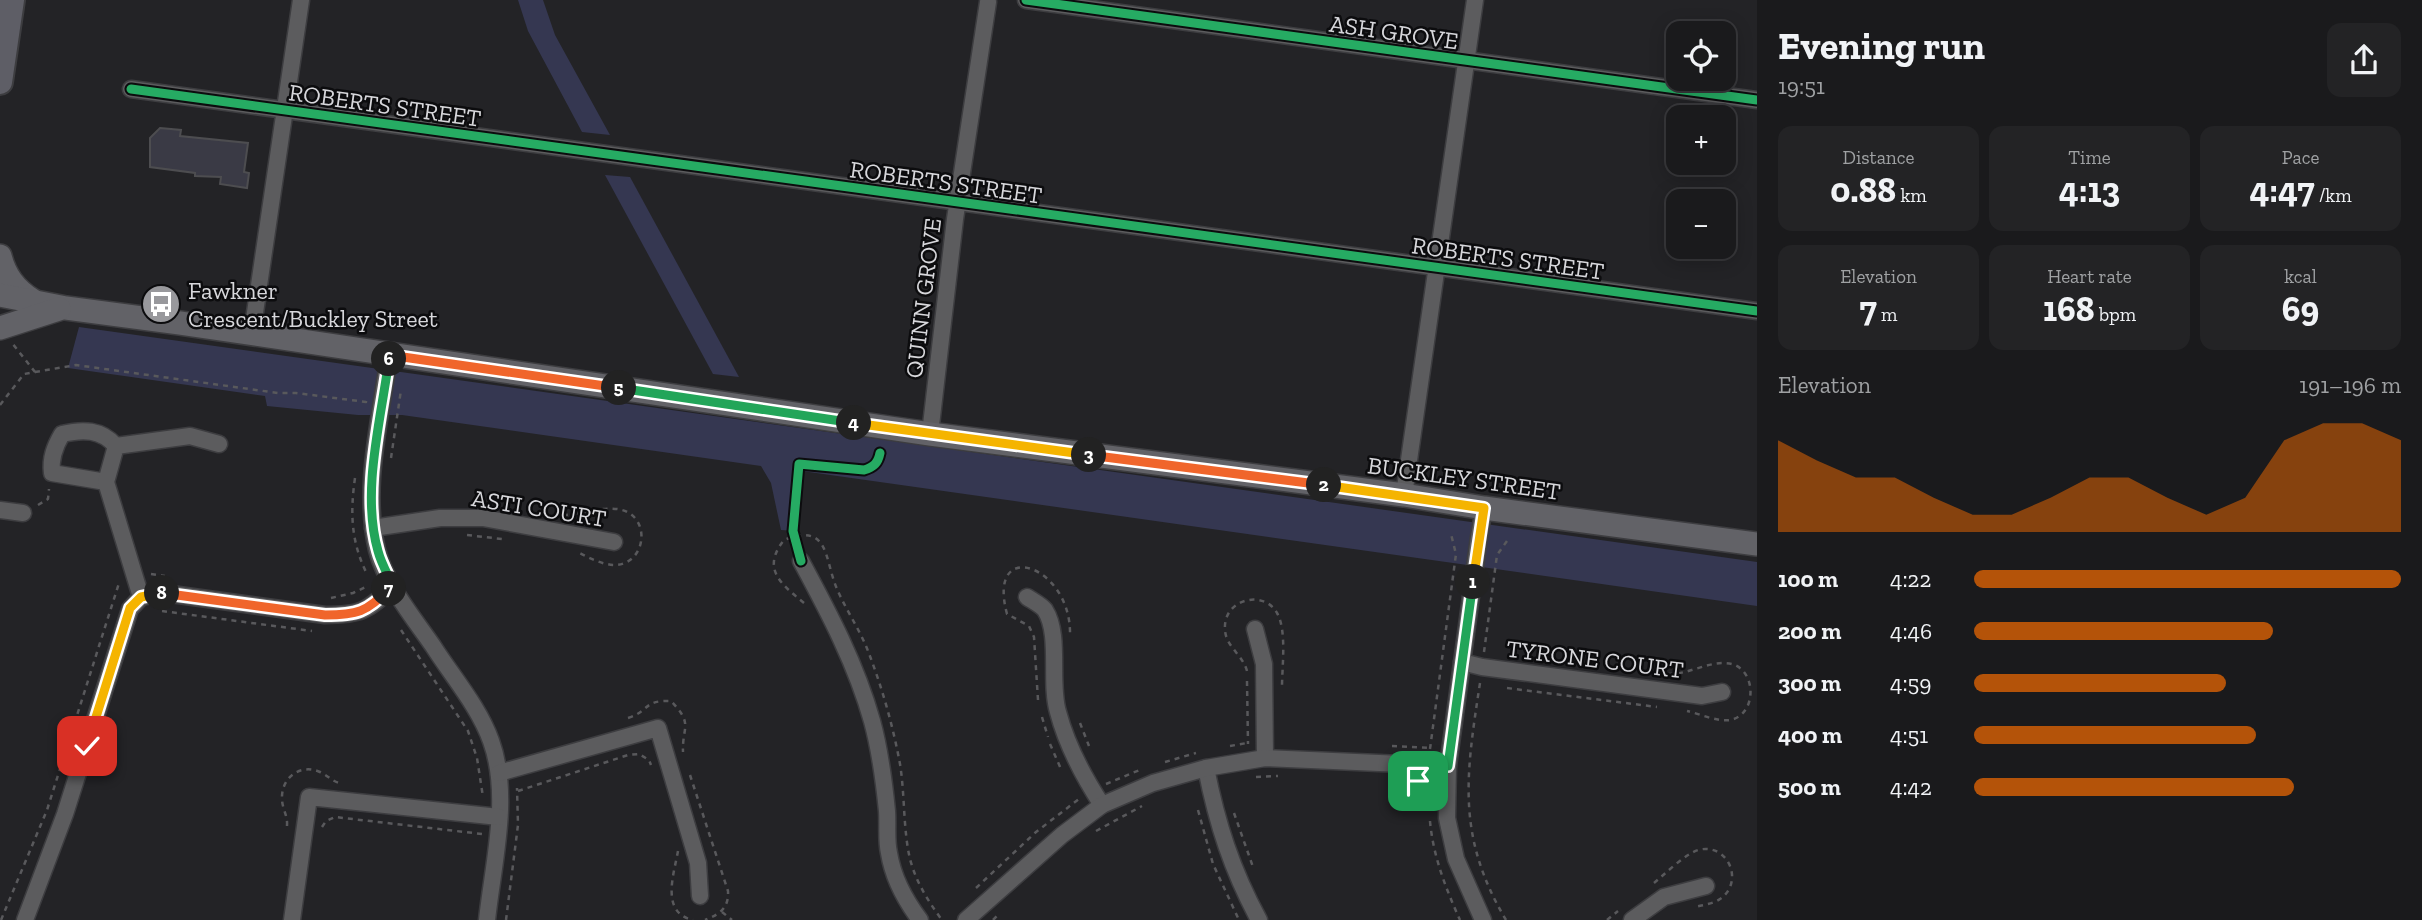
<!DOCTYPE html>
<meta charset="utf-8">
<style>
body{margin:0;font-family:"Zilla Slab",serif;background:#232325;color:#f1f3f6;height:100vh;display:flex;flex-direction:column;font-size:26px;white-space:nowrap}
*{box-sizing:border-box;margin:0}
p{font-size:23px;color:#9fa1a3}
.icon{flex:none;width:38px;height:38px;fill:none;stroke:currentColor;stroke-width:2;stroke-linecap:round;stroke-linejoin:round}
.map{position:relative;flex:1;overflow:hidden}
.panel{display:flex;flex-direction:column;background:#1a1a1c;width:665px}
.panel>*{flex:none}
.controls{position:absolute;left:1666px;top:21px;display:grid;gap:14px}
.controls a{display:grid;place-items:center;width:70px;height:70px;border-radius:14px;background:#1a1a1c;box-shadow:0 4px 18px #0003,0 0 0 2px #38383b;font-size:35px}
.pin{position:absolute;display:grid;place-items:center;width:60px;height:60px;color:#fff;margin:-30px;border-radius:14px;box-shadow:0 4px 10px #0006}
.km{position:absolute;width:35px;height:35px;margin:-18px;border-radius:50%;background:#222;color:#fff;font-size:19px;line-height:35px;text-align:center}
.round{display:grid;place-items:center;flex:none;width:74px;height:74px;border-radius:14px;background:#232325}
.head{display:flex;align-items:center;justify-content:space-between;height:119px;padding:0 21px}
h1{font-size:38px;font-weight:800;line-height:52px}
.figures{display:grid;grid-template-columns:repeat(3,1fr);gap:10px;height:119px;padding:7px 21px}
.figures div{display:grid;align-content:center;border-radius:14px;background:#232325;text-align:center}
.figures b{font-size:35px;font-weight:800}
.figures small{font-size:19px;font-weight:400}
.figures p{font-size:19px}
.chart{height:196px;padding:14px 21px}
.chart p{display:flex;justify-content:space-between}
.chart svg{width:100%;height:126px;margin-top:7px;fill:#b45309;opacity:.7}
ul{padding:0 21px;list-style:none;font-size:23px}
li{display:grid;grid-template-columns:112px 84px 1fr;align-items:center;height:52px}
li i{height:18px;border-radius:9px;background:#b45309}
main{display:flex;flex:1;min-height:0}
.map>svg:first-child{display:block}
.green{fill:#353751}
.building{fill:#3a3a45;stroke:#4d4d50;stroke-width:2}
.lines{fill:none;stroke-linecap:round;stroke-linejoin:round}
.street-casing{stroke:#3d3d40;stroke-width:19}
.secondary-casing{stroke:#3d3d40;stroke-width:26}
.primary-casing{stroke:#3d3d40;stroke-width:28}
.path{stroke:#59595c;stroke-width:2.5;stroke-dasharray:5 5;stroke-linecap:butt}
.street{stroke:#5c5c5e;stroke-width:16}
.secondary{stroke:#626267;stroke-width:23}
.primary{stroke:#5e5e66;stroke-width:24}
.cycleway-casing{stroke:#0c0c0e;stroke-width:13}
.cycleway{stroke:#26ab63;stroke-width:9}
.split-1-casing{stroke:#fff;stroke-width:14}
.split-2-casing{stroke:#fff;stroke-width:14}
.split-3-casing{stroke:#fff;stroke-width:14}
.split-4-casing{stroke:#fff;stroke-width:14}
.split-5-casing{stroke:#fff;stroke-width:14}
.split-6-casing{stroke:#fff;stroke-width:14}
.split-7-casing{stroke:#fff;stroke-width:14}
.split-8-casing{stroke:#fff;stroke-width:14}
.split-9-casing{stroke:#fff;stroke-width:14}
.split-1{stroke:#22a559;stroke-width:9}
.split-2{stroke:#f5b400;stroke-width:9}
.split-3{stroke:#f0652b;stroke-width:9}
.split-4{stroke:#f5b400;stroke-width:9}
.split-5{stroke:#22a559;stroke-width:9}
.split-6{stroke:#f0652b;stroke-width:9}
.split-7{stroke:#22a559;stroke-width:9}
.split-8{stroke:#f0652b;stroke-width:9}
.split-9{stroke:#f5b400;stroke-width:9}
.labels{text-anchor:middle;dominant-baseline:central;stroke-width:5;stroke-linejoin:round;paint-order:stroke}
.street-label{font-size:24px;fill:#d7d7db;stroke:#0c0c0e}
.poi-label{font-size:24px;fill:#d7d7db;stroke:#0c0c0e;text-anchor:start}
</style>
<main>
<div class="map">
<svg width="1757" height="920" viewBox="0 0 1757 920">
<rect width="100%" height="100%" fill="#232326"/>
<g class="green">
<path d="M518,0H543L555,35L610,135L582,132L528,31Z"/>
<path d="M605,175L630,177L739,377L713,374Z"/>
<path d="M79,327L1757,562V606L802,471L797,531L781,530L771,483L761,466L402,415H358L267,406L265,396L68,368Z"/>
</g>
<path class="building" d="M160,128L181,130L180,136L248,143L244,172L249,173L247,188L220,184L221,177L195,176V173L150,167V138Z"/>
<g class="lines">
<defs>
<g id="street">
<path d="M1026,0L1757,100"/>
<path d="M131,89L1757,311"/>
<path d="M252,333L301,0"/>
<path d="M389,355C381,418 362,486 377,550C386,585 413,617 433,646C452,676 479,707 491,741C511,796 493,863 487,920"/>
<path d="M930,434L955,219L988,2"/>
<path d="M106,482L52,473C50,458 55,446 62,434C83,429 101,429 116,446"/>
<path d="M1404,495L1475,0"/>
<path d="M0,510L23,513"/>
<path d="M373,528L440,518H483L614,542"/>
<path d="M801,561C829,613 856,664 872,721C880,750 884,781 887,811C888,825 886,840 889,853C893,878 905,900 920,920"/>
<path d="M141,597L106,482L116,446L190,436L219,444"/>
<path d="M1027,597C1033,601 1041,605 1045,610C1061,635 1049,682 1058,712C1067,746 1083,776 1102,805"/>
<path d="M1255,629L1264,664L1265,758"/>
<path d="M1462,662L1482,667L1702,696L1722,692"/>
<path d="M1206,768C1217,824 1232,870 1259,920"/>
<path d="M499,773L658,728L698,863L700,896"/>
<path d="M25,920L65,814L130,609L141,597L164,593L325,615C361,615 368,611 393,586"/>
<path d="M292,920L309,797L499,817"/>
<path d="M966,920L1062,835L1102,805L1153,783L1206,768L1265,758L1448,766"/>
<path d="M1483,920L1456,859L1447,818L1448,766L1479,537L1484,508"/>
<path d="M1632,920L1664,897L1706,886"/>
</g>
<g id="secondary">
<path d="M0,256C5,276 15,289 32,300"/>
<path d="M0,295L66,308L180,323L930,434L1404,495L1484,508L1757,544"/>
<path d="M0,328L59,309"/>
</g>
<path id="primary" d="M0,82L12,0"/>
</defs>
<use href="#street" class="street-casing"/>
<use href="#secondary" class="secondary-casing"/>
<use href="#primary" class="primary-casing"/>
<g class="path">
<path d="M35,372L76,365L278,393H296L366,402V400"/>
<path d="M0,405L24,374L35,372L12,343"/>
<path d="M391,458L401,390"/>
<path d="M355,478C350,513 351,542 367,574"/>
<path d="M38,505L48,499L49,489"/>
<path d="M563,515C582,515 604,505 622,510C652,518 646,566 613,565C601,564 589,558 578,552"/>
<path d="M467,535L502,539"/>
<path d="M151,574L165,576"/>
<path d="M331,598L353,593L368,586"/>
<path d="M804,603C781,584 761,569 784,540C830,522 824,559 837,589C846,610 860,630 868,651C882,687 893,726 900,764C905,795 903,829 910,859C916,882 928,901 942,920"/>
<path d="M162,611L312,631"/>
<path d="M401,630L468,731L477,758L483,797"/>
<path d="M1484,652L1497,555L1507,541"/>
<path d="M1247,671C1243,655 1225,646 1225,629C1223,599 1264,589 1277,613C1287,630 1282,667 1282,687"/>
<path d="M1668,674C1689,675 1711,659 1732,664C1757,671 1757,715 1730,720C1717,722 1700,714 1687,711"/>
<path d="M1247,681L1248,744"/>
<path d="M1480,683C1466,775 1456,836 1506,920"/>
<path d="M1507,688L1657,707"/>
<path d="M1038,700L1034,637L1029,626L1007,614C986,536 1071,565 1070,634"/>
<path d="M1042,717L1048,737"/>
<path d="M628,718C650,711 643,700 671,701C694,725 682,726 683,752"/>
<path d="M1080,723L1089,746"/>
<path d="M1050,744L1061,769"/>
<path d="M1230,746L1247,743"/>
<path d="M1392,746L1431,748"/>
<path d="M1430,749L1456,554L1451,534"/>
<path d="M1165,762L1196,753"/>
<path d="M690,775L728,891C729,908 720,914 705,920"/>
<path d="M1256,777L1278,776"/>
<path d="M1417,781L1426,787L1430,815"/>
<path d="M1106,784L1142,769"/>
<path d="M518,791L628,755L639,754L649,760L651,765"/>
<path d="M1198,810L1213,864L1239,920"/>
<path d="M1234,813L1253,867"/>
<path d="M1430,821C1433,856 1446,889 1460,920"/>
<path d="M287,826C288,816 282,808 282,799C281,778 300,763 320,772C327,775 332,781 339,783"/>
<path d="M322,827L326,821L335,817L482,834"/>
<path d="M1096,831L1142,806"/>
<path d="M678,851C674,874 660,913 693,920"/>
<path d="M1654,883C1665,874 1685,854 1698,850C1728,842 1745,882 1720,899C1713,904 1703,905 1694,907"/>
<path d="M976,888L1036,832L1079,799"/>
<path d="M722,912L732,920"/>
<path d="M1,920L47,810L119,583"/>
<path d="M506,920L518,825L517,788"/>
<path d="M993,920L1000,913"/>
<path d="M1607,920L1618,911"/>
</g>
<use href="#street" class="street"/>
<use href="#secondary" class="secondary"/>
<use href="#primary" class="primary"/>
<defs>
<g id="cycleway">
<path d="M1026,0L1757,100"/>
<path d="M131,89L1757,311"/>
<path d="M801,561L793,531L799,464L864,470C874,467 878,463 880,453"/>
</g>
</defs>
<use href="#cycleway" class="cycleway-casing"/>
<use href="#cycleway" class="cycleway"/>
</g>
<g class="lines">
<defs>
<path id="split-1" d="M1418,781L1426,787L1428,765L1448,766L1473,582"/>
<path id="split-2" d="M1324,485L1484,508L1473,582"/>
<path id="split-3" d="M1089,455L1324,485"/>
<path id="split-4" d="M854,423L1089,455"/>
<path id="split-5" d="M619,388L854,423"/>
<path id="split-6" d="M389,359V355L619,388"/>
<path id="split-7" d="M389,359C381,420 361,492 378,551C381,563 388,575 393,586L389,589"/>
<path id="split-8" d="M162,593L325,615C357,615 367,612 389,589"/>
<path id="split-9" d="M87,746L130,608L141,597L162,593"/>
</defs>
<use href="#split-1" class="split-1-casing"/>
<use href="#split-2" class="split-2-casing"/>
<use href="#split-3" class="split-3-casing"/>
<use href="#split-4" class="split-4-casing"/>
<use href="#split-5" class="split-5-casing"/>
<use href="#split-6" class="split-6-casing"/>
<use href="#split-7" class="split-7-casing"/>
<use href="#split-8" class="split-8-casing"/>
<use href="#split-9" class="split-9-casing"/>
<use href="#split-1" class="split-1"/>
<use href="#split-2" class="split-2"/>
<use href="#split-3" class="split-3"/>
<use href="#split-4" class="split-4"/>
<use href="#split-5" class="split-5"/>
<use href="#split-6" class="split-6"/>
<use href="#split-7" class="split-7"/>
<use href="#split-8" class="split-8"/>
<use href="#split-9" class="split-9"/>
</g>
<defs>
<symbol id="bus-disc" viewBox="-11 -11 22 22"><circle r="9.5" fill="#98989c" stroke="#0c0c0e"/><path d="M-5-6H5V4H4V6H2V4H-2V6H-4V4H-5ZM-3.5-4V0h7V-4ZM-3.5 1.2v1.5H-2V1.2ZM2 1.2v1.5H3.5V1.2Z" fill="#fff"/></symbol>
</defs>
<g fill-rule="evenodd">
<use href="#bus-disc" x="139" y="282" width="44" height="44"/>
</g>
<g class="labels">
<g class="street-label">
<text transform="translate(1394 32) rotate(8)">ASH GROVE</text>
<text transform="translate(385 105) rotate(8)">ROBERTS STREET</text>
<text transform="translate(946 182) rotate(8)">ROBERTS STREET</text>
<text transform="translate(1508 258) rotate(8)">ROBERTS STREET</text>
<text transform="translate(923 298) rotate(-83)">QUINN GROVE</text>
<text transform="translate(1464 478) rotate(8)">BUCKLEY STREET</text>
<text transform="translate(539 508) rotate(9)">ASTI COURT</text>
<text transform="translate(1595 659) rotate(7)">TYRONE COURT</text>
</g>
<g class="poi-label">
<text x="188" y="290">Fawkner<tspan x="188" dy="28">Crescent/Buckley Street</tspan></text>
</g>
</g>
</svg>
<div class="controls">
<a><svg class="icon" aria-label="locate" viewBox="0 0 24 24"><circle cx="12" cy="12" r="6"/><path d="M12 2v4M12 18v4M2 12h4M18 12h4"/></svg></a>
<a>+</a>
<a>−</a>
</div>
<div class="pin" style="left:1418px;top:781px;background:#1e9e55"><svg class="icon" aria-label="arrive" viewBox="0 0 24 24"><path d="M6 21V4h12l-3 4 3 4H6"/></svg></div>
<div class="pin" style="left:87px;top:746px;background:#d93025"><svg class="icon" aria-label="check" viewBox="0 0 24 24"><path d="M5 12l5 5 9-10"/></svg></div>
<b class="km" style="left:1473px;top:582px">1</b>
<b class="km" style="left:1324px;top:485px">2</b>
<b class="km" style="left:1089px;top:455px">3</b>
<b class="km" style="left:854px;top:423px">4</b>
<b class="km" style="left:619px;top:388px">5</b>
<b class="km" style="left:389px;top:359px">6</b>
<b class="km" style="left:389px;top:589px">7</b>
<b class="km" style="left:162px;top:593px">8</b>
</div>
<section class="panel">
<div class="head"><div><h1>Evening run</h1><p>19:51</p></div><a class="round"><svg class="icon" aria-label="share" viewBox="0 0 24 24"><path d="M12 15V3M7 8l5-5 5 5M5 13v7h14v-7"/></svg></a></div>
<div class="figures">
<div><p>Distance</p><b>0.88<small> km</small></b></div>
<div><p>Time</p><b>4:13</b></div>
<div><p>Pace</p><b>4:47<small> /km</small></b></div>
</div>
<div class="figures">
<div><p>Elevation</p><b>7<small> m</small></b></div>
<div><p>Heart rate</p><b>168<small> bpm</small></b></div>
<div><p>kcal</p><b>69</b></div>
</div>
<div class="chart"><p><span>Elevation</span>191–196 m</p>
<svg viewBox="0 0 160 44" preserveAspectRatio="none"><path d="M0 44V12L10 19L20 25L30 25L40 32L50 38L60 38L70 32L80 25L90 25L100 32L110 38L120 32L130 12L140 6L150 6L160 12V44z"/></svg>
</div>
<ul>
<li><b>100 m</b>4:22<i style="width:100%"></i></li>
<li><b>200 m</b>4:46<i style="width:70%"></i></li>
<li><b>300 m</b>4:59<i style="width:59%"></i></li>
<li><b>400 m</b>4:51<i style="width:66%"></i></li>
<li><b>500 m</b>4:42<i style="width:75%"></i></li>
</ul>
</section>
</main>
